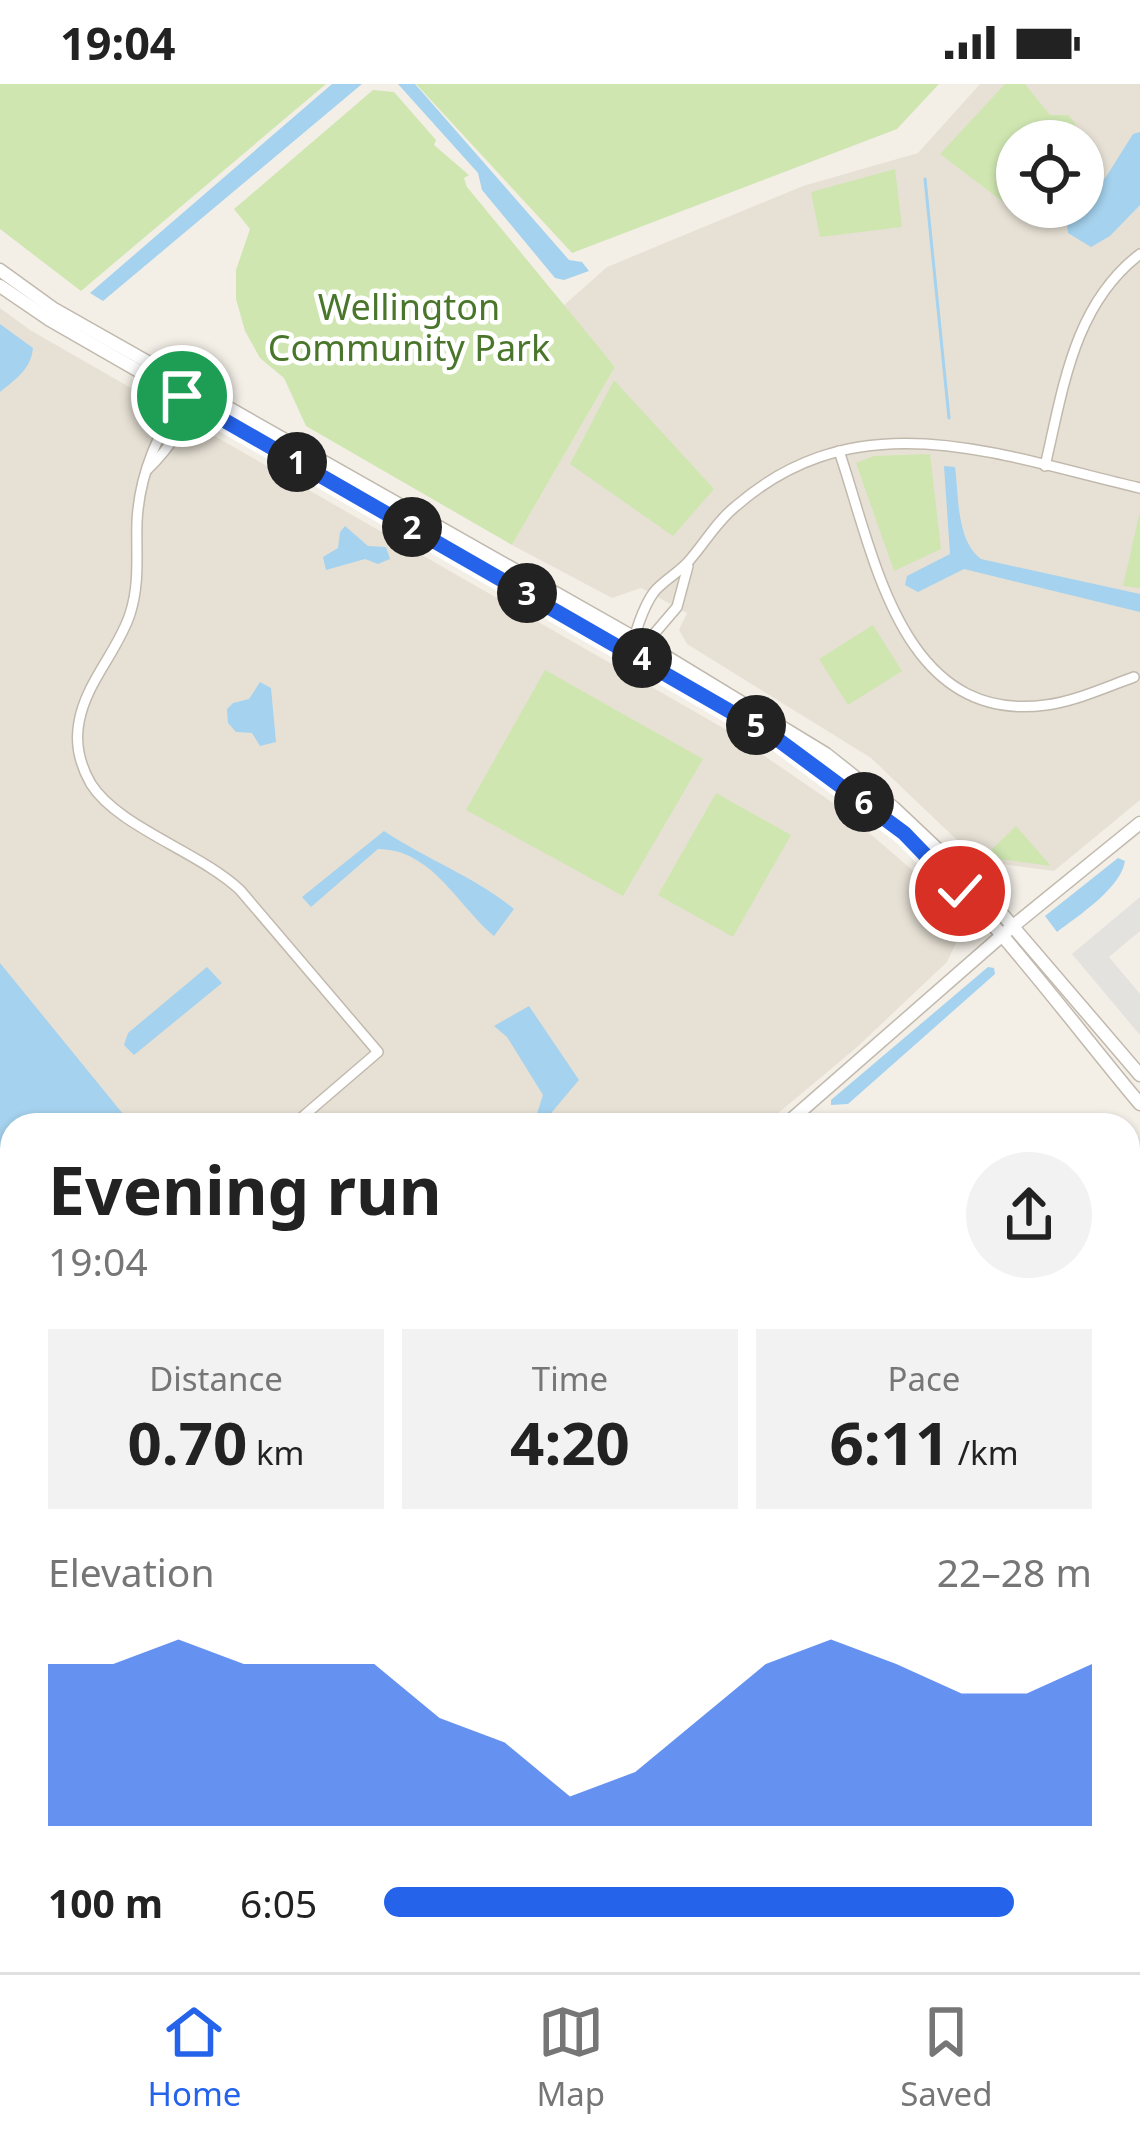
<!DOCTYPE html>
<meta charset="utf-8">
<style>
body{margin:0;font-family:"Noto Sans",sans-serif;background:#f2f2f2;color:#222;height:100vh;display:flex;flex-direction:column;font-size:45px;white-space:nowrap}
*{box-sizing:border-box;margin:0}
p{font-size:39px;color:#767676}
.icon{flex:none;width:66px;height:66px;fill:none;stroke:currentColor;stroke-width:2;stroke-linecap:round;stroke-linejoin:round}
.map{position:relative;flex:1;overflow:hidden}
.sheet{position:absolute;left:0px;top:1029px;width:1140px;height:861px;display:flex;flex-direction:column;background:#fff;border-radius:36px 36px 0 0;box-shadow:0 3px 9px #0004}
.sheet>*{flex:none}
.buttons{position:absolute;left:996px;top:36px;display:grid;gap:24px}
.buttons a{display:grid;place-items:center;width:108px;height:108px;border-radius:50%;background:#fff;box-shadow:0 3px 9px #0004;font-size:60px}
.pin{position:absolute;display:grid;place-items:center;width:102px;height:102px;color:#fff;margin:-51px;border:6px solid #fff;border-radius:50%;box-shadow:0 3px 12px #0007}
.km{position:absolute;width:60px;height:60px;margin:-30px;border-radius:50%;background:#222;color:#fff;font-size:33px;line-height:60px;text-align:center}
.round{display:grid;place-items:center;flex:none;width:126px;height:126px;border-radius:63px;background:#f2f2f2}
.overview{display:flex;align-items:center;justify-content:space-between;height:204px;padding:0 48px}
h1{font-size:66px;font-weight:700;line-height:90px}
.figures{display:grid;grid-template-columns:repeat(3,1fr);gap:18px;height:204px;padding:12px 48px}
.figures div{display:grid;align-content:center;border-radius:0px;background:#f2f2f2;text-align:center}
.figures b{font-size:60px;font-weight:700}
.figures small{font-size:33px;font-weight:400}
.figures p{font-size:33px}
.chart{height:336px;padding:24px 48px}
.chart p{display:flex;justify-content:space-between}
.chart svg{width:100%;height:216px;margin-top:12px;fill:#2563eb;opacity:.7}
ul{padding:0 48px;list-style:none;font-size:39px}
li{display:grid;grid-template-columns:192px 144px 1fr;align-items:center;height:90px}
li i{height:30px;border-radius:15px;background:#2563eb}
.status{display:flex;justify-content:space-between;align-items:center;height:84px;padding:0 60px;background:#fff;direction:ltr}
.status svg{height:33px;fill:currentColor}
.menu{display:flex;justify-content:space-around;align-items:center;height:168px;border-top:3px solid #e0e0e0;background:#fff;font-size:33px;color:#767676}
.menu a{display:grid;justify-items:center;gap:6px}
.menu .selected{color:#2563eb}
.map>svg:first-child{display:block}
.residential{fill:#e7e1d5;fill-rule:evenodd}
.green{fill:#cfe6b1}
.parking{fill:#e4e2df}
.water{fill:#a5d2ee}
.lines{fill:none;stroke-linecap:round;stroke-linejoin:round}
.stream{stroke:#a5d2ee;stroke-width:3}
.minor-casing{stroke:#c1b9ad;stroke-width:12}
.tertiary-casing{stroke:#c1b9ad;stroke-width:15}
.minor{stroke:#fff;stroke-width:9}
.tertiary{stroke:#fff;stroke-width:12}
.route-casing{stroke:#fff;stroke-width:24}
.route{stroke:#2563eb;stroke-width:15}
.labels{text-anchor:middle;dominant-baseline:central;stroke-width:9;stroke-linejoin:round;paint-order:stroke}
.park-label{font-size:36px;fill:#49762b;stroke:#fff}
</style>
<div class="status"><b>19:04</b><svg viewBox="0 0 49 12"><path d="M0 12V9h3v3zM5 12V6h3v6zM10 12V3h3v9zM15 12V0h3v12zM26 1h20v11H26zM47 4h2v5h-2z"/></svg></div>
<div class="map">
<svg width="1140" height="1888" viewBox="0 0 1140 1888">
<rect width="100%" height="100%" fill="#f3efe7"/>
<g class="residential">
<path d="M980,0H1140V716L1054,787L979,777L871,674L687,560L679,546L687,529L641,504L612,514L512,461L615,283L563,222L607,183L803,102L918,69ZM1017,57H1083V123H1017Z"/>
<path d="M0,224L30,246L725,645L839,723L925,797L966,838L947,878L856,964L764,1041H12V1674L0,1684Z"/>
</g>
<g class="green">
<path d="M0,0H326L81,207L0,145Z"/>
<path d="M416,0H939L897,45L572,169Z"/>
<path d="M1005,0H1025L1050,31H1068L1075,39L1078,57H1017V123H1049L1036,143L940,70Z"/>
<path d="M373,6L394,8L436,56L434,61L469,91L464,94L467,103L615,283L512,461L306,342L284,294L260,274L245,247L236,215V186L250,145L234,125Z"/>
<path d="M895,85L902,143L820,153L811,108Z"/>
<path d="M614,296L714,405L673,452L570,380Z"/>
<path d="M930,370L941,465L894,487L856,379L874,372Z"/>
<path d="M1140,427V504L1123,502Z"/>
<path d="M873,541L902,587L848,621L819,575Z"/>
<path d="M545,586L703,675L623,812L466,726Z"/>
<path d="M716,709L791,751L733,853L658,811Z"/>
<path d="M1016,742L1051,782L984,773Z"/>
<path d="M1140,1187V1283L1128,1268V1198Z"/>
<path d="M124,1878H343L351,1888H132Z"/>
<path d="M396,1878H628L636,1888H404Z"/>
</g>
<path class="parking" d="M1140,813V847L1109,873L1140,910V951L1072,870Z"/>
<g class="water">
<path d="M332,0H362L103,217L90,209Z"/>
<path d="M398,0H415L569,176L582,178L589,187L564,196L555,194L482,106L478,89Z"/>
<path d="M1140,48V121L1110,152L1091,163L1068,149L1066,131L1073,123H1083V112L1106,93L1133,50Z"/>
<path d="M0,240L33,264C31,285 16,295 0,308Z"/>
<path d="M944,382L955,383C959,412 956,456 981,475L1140,510V528L964,485L918,508L905,501L907,492L950,470Z"/>
<path d="M345,442L368,462L386,463L390,475L378,480L365,475L326,486L323,473L338,464L340,448Z"/>
<path d="M260,598L271,604L276,658L260,662L252,649L236,648L228,639L227,625L233,619L249,615Z"/>
<path d="M384,747C426,775 475,793 514,825L494,852C458,822 432,765 378,765L311,823L302,813Z"/>
<path d="M1118,774L1125,777C1121,804 1078,832 1057,848L1045,832Z"/>
<path d="M0,879L132,1041H12V1212L0,1198Z"/>
<path d="M207,883L222,899L134,971L124,961L128,949Z"/>
<path d="M988,883L994,884L995,890L848,1020L831,1021V1016Z"/>
<path d="M529,922L579,996L552,1028L553,1041H540L535,1036L543,1011L507,953L494,942Z"/>
<path d="M1140,1537V1632L1128,1648V1546Z"/>
</g>
<g class="lines">
<path class="stream" d="M925,95L949,334"/>
<defs>
<g id="minor">
<path d="M184,310C158,348 139,392 137,438C136,470 140,499 130,530C118,567 86,598 79,638C75,659 80,681 91,700C118,743 200,768 240,806L378,968L293,1041"/>
<path d="M839,367C874,469 900,641 1046,621C1076,617 1106,603 1134,593"/>
<path d="M1045,382C1063,306 1073,221 1140,170"/>
<path d="M147,386C167,367 195,330 192,303"/>
<path d="M642,564L677,523L688,482"/>
<path d="M631,569C634,551 643,523 654,508C663,497 678,489 688,478C705,459 716,438 736,422C860,314 1001,372 1140,404"/>
<path d="M1128,1747L1140,1762"/>
<path d="M780,1878L788,1888"/>
<path d="M988,1878L1001,1888"/>
<path d="M794,1888L806,1878"/>
<path d="M1068,1888L1083,1884L1099,1888"/>
<path d="M1128,1888L1140,1880"/>
</g>
<g id="tertiary">
<path d="M0,186L54,225L647,561L826,670L894,724L985,810L1140,991"/>
<path d="M0,202L50,236L773,651C818,683 865,713 905,750C993,830 1064,929 1140,1020"/>
<path d="M785,1041L1007,847L1140,739"/>
<path d="M0,1698L12,1689"/>
</g>
</defs>
<use href="#minor" class="minor-casing"/>
<use href="#tertiary" class="tertiary-casing"/>
<use href="#minor" class="minor"/>
<use href="#tertiary" class="tertiary"/>
</g>
<g class="lines">
<defs>
<path id="route" d="M182,312L773,652L904,749L960,807"/>
</defs>
<use href="#route" class="route-casing"/>
<use href="#route" class="route"/>
</g>
<g class="labels">
<g class="park-label">
<text x="409" y="222">Wellington<tspan x="409" dy="41">Community Park</tspan></text>
</g>
</g>
</svg>
<div class="buttons">
<a><svg class="icon" aria-label="locate" viewBox="0 0 24 24"><circle cx="12" cy="12" r="6"/><path d="M12 2v4M12 18v4M2 12h4M18 12h4"/></svg></a>
</div>
<div class="pin" style="left:182px;top:312px;background:#1e9e55"><svg class="icon" aria-label="arrive" viewBox="0 0 24 24"><path d="M6 21V4h12l-3 4 3 4H6"/></svg></div>
<div class="pin" style="left:960px;top:807px;background:#d93025"><svg class="icon" aria-label="check" viewBox="0 0 24 24"><path d="M5 12l5 5 9-10"/></svg></div>
<b class="km" style="left:297px;top:378px">1</b>
<b class="km" style="left:412px;top:443px">2</b>
<b class="km" style="left:527px;top:509px">3</b>
<b class="km" style="left:642px;top:574px">4</b>
<b class="km" style="left:756px;top:641px">5</b>
<b class="km" style="left:864px;top:718px">6</b>
<section class="sheet">
<div class="overview"><div><h1>Evening run</h1><p>19:04</p></div><a class="round"><svg class="icon" aria-label="share" viewBox="0 0 24 24"><path d="M12 15V3M7 8l5-5 5 5M5 13v7h14v-7"/></svg></a></div>
<div class="figures">
<div><p>Distance</p><b>0.70<small> km</small></b></div>
<div><p>Time</p><b>4:20</b></div>
<div><p>Pace</p><b>6:11<small> /km</small></b></div>
</div>
<div class="chart"><p><span>Elevation</span>22–28 m</p>
<svg viewBox="0 0 160 44" preserveAspectRatio="none"><path d="M0 44V11L10 11L20 6L30 11L40 11L50 11L60 22L70 27L80 38L90 33L100 22L110 11L120 6L130 11L140 17L150 17L160 11V44z"/></svg>
</div>
<ul>
<li><b>100 m</b>6:05<i style="width:89%"></i></li>
</ul>
</section>
</div>
<nav class="menu">
<a class="selected"><svg class="icon" aria-label="home" viewBox="0 0 24 24"><path d="M3 11l9-7 9 7M6 9v11h12V9"/></svg>Home</a>
<a><svg class="icon" aria-label="map" viewBox="0 0 24 24"><path d="M3 6l6-2 6 2 6-2v14l-6 2-6-2-6 2zM9 4v14M15 6v14"/></svg>Map</a>
<a><svg class="icon" aria-label="saved" viewBox="0 0 24 24"><path d="M7 4h10v16l-5-4-5 4z"/></svg>Saved</a>
</nav>
